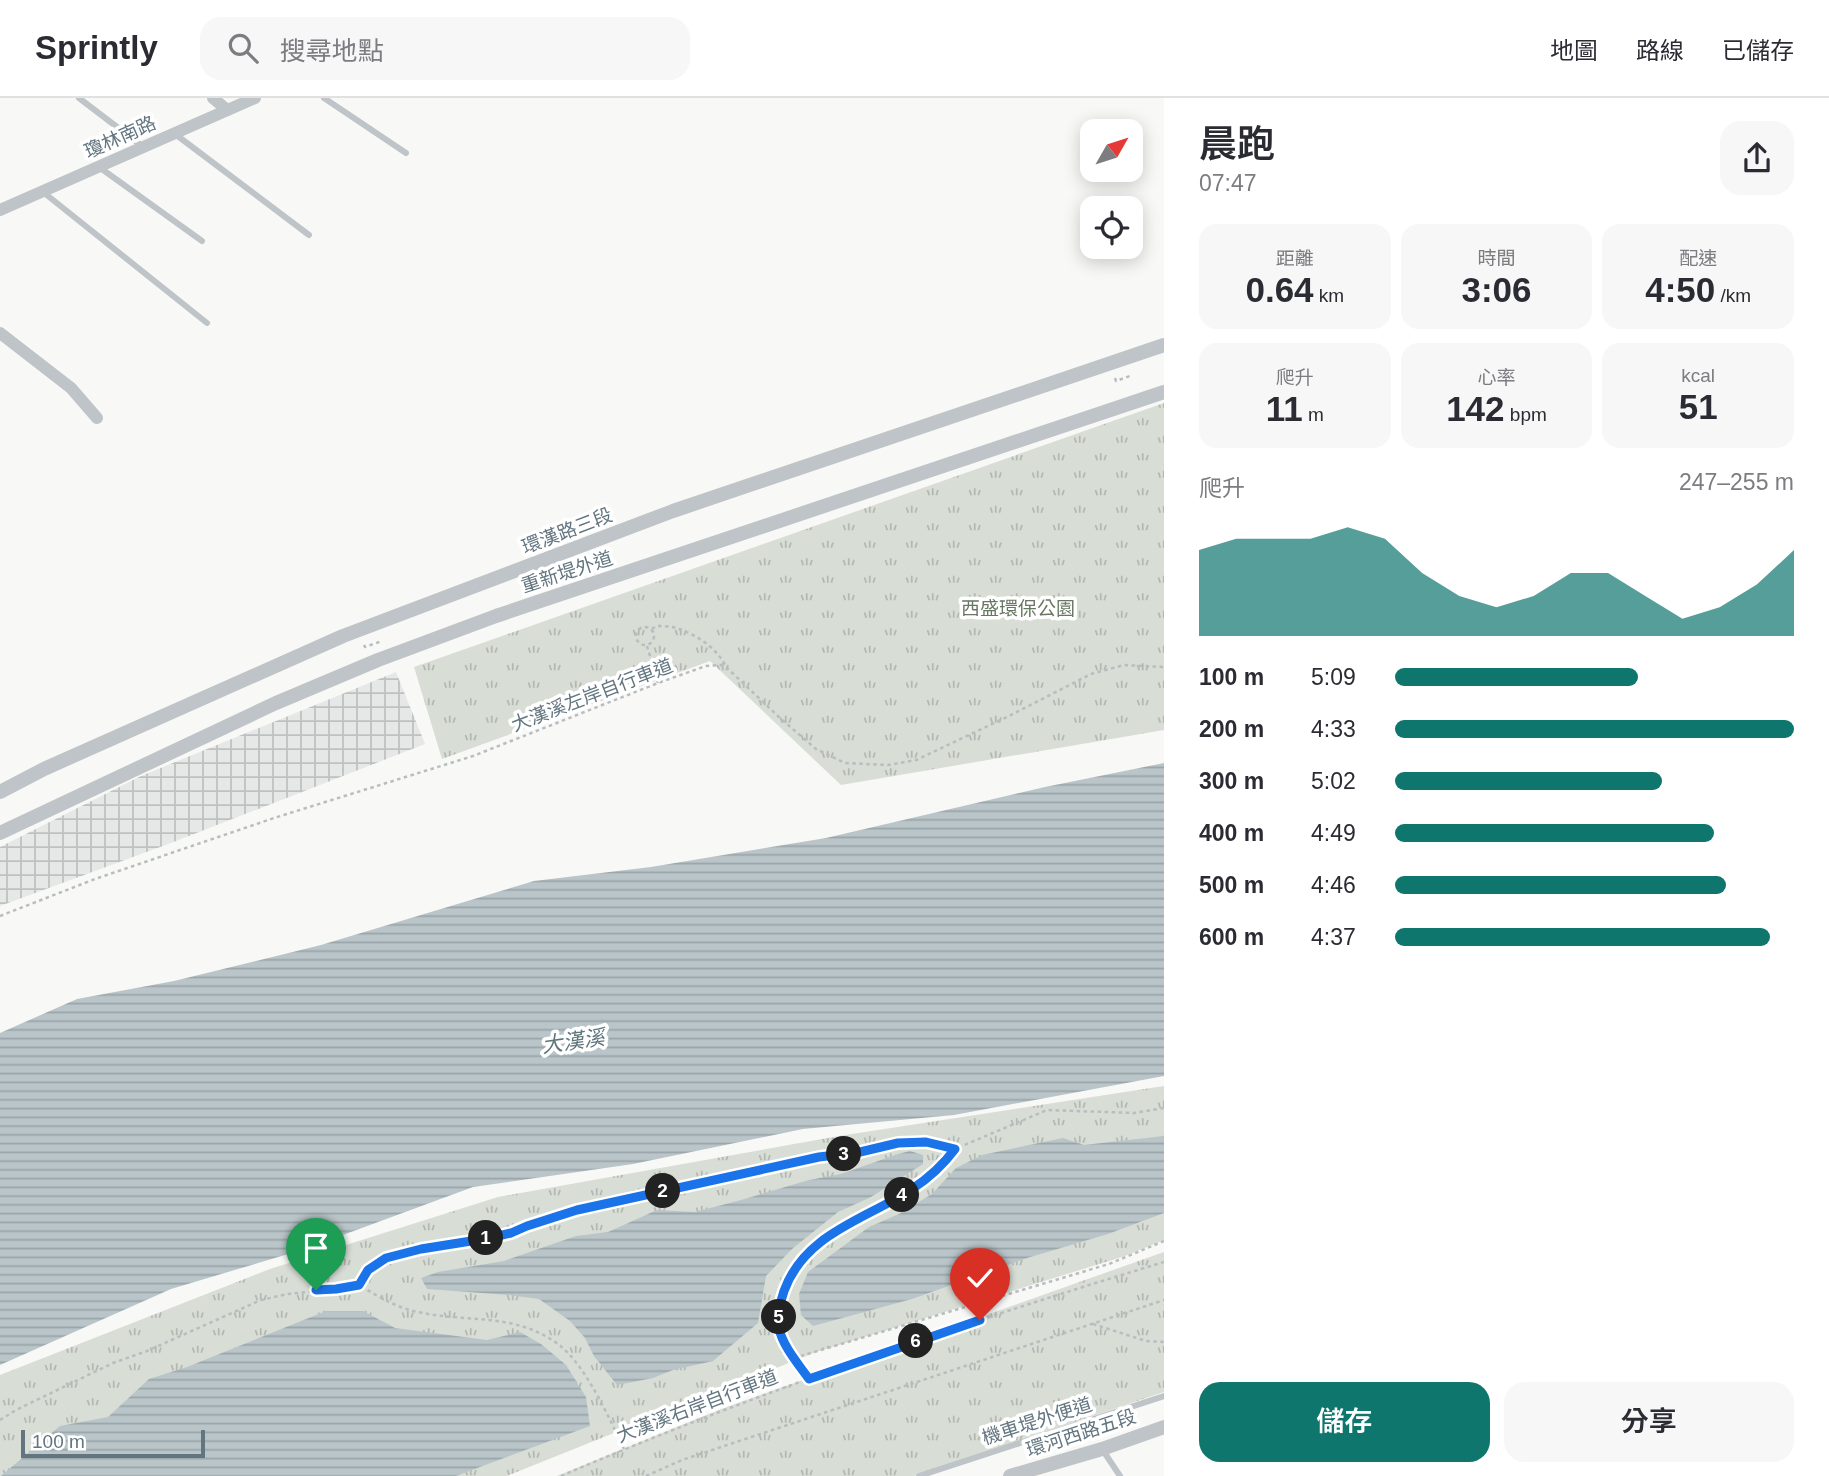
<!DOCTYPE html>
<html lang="zh-TW">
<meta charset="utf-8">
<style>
body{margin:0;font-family:Arial,"Noto Sans TC",sans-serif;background:#f7f7f7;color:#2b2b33;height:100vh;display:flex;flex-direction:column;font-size:26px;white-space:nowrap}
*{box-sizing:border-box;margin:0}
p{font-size:23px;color:#7c7c81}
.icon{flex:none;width:38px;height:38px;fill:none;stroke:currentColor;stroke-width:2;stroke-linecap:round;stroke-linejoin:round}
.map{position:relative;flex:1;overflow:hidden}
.drawer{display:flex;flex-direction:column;background:#fff;width:665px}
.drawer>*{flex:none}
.needle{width:46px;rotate:51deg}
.controls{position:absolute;left:1080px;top:21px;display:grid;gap:14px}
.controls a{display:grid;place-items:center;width:63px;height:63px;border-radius:14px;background:#fff;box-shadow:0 4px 18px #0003;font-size:35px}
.scale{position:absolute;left:21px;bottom:18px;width:184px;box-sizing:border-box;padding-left:7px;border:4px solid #637680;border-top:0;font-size:19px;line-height:24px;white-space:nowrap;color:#637680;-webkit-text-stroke:5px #fff;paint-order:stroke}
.pin{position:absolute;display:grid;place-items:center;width:60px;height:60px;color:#fff;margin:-72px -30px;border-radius:50% 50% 50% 0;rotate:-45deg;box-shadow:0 0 7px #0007}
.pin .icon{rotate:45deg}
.km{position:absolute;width:35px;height:35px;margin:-18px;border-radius:50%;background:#222;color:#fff;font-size:19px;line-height:35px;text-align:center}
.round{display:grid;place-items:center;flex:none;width:74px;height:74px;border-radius:21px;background:#f7f7f7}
.overview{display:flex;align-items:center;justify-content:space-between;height:119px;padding:0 35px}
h1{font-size:38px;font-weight:600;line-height:52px}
.stats{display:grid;grid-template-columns:repeat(3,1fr);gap:10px;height:119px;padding:7px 35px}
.stats div{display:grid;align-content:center;border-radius:18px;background:#f7f7f7;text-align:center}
.stats b{font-size:35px;font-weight:600}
.stats small{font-size:19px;font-weight:400}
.stats p{font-size:19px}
.chart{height:196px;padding:14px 35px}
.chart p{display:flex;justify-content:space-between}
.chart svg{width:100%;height:126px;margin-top:7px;fill:#0f766e;opacity:.7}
.primary-button{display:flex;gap:14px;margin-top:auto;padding:14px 35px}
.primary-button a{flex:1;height:80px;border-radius:21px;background:#0f766e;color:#fff;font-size:28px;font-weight:600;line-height:80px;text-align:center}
.primary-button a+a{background:#f7f7f7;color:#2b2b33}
ul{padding:0 35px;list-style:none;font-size:23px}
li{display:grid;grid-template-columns:112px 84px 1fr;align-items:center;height:52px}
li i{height:18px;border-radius:9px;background:#0f766e}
header{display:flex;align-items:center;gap:42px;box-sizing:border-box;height:98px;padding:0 35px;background:#fff;border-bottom:2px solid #e1e1e2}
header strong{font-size:33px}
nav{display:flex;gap:38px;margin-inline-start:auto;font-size:24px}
.search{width:490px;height:63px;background:#f7f7f7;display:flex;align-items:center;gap:18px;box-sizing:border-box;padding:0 24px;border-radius:21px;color:#7c7c81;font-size:26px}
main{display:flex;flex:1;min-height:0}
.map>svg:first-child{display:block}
.industrial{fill:url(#industrial-grid)}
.park{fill:url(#park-tufts)}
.water{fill:url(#water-rules)}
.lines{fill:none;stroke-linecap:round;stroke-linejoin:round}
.path{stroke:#b9bdc0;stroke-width:2.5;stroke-dasharray:3.5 3.5;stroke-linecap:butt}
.service{stroke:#bfc4c8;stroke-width:6}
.minor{stroke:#bfc4c8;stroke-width:12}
.tertiary{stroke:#bfc4c8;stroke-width:14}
.route-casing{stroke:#fff;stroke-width:14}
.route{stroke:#1a73e8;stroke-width:9}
.labels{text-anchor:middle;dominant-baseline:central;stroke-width:7;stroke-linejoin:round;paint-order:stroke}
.street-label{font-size:19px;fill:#637680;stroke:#fff}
.park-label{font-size:19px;fill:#677862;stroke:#fff}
.water-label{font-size:21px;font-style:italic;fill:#5e757b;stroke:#fff}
</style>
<header>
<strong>Sprintly</strong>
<div class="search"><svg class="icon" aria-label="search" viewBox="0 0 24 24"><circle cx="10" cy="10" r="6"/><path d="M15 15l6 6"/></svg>搜尋地點</div>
<nav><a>地圖</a><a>路線</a><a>已儲存</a></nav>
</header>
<main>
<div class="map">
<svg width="1164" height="1378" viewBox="0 0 1164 1378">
<defs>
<pattern id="industrial-grid" width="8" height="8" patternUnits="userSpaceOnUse" patternTransform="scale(1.75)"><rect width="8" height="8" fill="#e6e8e7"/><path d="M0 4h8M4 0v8" fill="none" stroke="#bec1c0"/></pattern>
<pattern id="park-tufts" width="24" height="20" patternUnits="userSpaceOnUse" patternTransform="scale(1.75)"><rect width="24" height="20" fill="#d8ddd5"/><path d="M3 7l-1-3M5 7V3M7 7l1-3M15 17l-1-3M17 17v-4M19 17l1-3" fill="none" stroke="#b3b8b2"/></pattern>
<pattern id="water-rules" width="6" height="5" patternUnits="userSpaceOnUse" patternTransform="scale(1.75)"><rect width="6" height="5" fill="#b9c5c9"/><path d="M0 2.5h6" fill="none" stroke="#9aa5a8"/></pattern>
</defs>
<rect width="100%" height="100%" fill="#f8f8f6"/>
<path class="industrial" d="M396,574L425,646L171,745L0,808V749L141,678Z"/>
<g class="park">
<path d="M1164,305V632L841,687L710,563L442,661L414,569Z"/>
<path d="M1164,988V1142L1125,1158L816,1254L507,1378H0V1277L270,1171L498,1099L839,1038Z"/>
<path d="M1164,1154V1294L914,1378H557L721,1311Z"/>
</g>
<g class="water">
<path d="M1164,665V978L954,1017L803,1031L633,1066L473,1089L305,1151L171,1191L0,1267V935L77,901L174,883L321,847L534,783L651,769L826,740L1045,689Z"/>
<path d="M1164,1038V1115L1108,1136L1027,1160L912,1201L813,1228L801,1217L799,1196L808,1174L869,1129L899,1116L932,1096L956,1070L982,1057L1063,1040L1084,1047Z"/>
<path d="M910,1053L923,1057V1066L871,1099L838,1114L792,1151L766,1178L758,1225L713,1263L673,1272L653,1280L617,1287L594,1258L585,1240L570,1223L539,1201L509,1197L427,1191L421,1180L438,1174L504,1163L576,1138L608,1134L657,1112L695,1114L741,1102L809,1082L841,1076L898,1056Z"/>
<path d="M326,1213H363L395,1230L487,1242L520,1234L541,1246L566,1267L586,1299L590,1328L456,1378H1L60,1328L108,1319L149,1281L187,1269Z"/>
</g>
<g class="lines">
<g class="path">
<path d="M1115,280L1116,283L1130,278"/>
<circle cx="645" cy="538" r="9"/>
<path d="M652,531L656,528C664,528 672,528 679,531C697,537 718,551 726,569"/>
<path d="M364,547L365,549L382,543"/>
<path d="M647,548L658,585"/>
<path d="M0,818L95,781L274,720L473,658L658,585L706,568L721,567L726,569L780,620L816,651L845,665L888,667L916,662L1007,619L1091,576L1124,567L1164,569"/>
<path d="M1093,1226L1146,1243L1164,1244"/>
<path d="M794,1260L1109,1166L1164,1143"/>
<path d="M809,1281L791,1256L779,1231V1208L790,1176L807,1154L841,1129L877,1111L913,1091L941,1070L955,1051L1047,1012L1134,1015L1164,1010"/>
<path d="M0,1322L16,1312L113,1265L147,1253L261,1202L288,1196L336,1191L359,1187"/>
<path d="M624,1351C609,1320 586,1267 558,1246C514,1214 467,1225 418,1214C397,1210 377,1198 359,1187L368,1172L386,1160L421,1151L511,1135L527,1128L577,1112L754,1072L819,1059L860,1054L898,1045L926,1044L955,1051"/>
<path d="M561,1378C757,1294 960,1226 1164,1164"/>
<path d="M646,1378L682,1362L1164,1202"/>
</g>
<g class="service">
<path d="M79,0L142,48"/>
<path d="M324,0L406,55"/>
<path d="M175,36L309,137"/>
<path d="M99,69L202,143"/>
<path d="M43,94L207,225"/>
<path d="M1102,1351L1120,1378"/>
<path d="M919,1378L1164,1298"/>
</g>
<g class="minor">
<path d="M213,0L227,12"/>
<path d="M0,112L255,0"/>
<path d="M0,235L71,290L97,320"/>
</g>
<g class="tertiary">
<path d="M0,694L44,671L343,538L673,413L1164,247"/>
<path d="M0,735L276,605L378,562L496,518L1164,294"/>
<path d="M1010,1378L1102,1351L1164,1329"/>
</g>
</g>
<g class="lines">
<defs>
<path id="route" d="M316,1192L336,1191L359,1187L368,1172L386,1160L421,1151L490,1140L511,1135L527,1128L577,1112L819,1059L860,1054L898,1045L926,1044L955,1051C943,1067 929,1080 912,1091C865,1122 805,1135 784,1193C780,1205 777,1217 779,1230C782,1247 799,1267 809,1281L980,1222"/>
</defs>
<use href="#route" class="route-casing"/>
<use href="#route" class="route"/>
</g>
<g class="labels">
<g class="street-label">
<text transform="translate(120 39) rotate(-24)">瓊林南路</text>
<text transform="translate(567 433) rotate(-21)">環漢路三段</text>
<text transform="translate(567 474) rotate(-18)">重新堤外道</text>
<text transform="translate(592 597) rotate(-21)">大漢溪左岸自行車道</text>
<text transform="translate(697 1308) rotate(-21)">大漢溪右岸自行車道</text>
<text transform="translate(1037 1323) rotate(-18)">機車堤外便道</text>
<text transform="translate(1081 1335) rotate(-18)">環河西路五段</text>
</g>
<g class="park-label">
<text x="1018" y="510">西盛環保公園</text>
</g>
<g class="water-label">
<text transform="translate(573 943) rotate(-8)">大漢溪</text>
</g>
</g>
</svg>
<div class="controls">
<a><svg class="needle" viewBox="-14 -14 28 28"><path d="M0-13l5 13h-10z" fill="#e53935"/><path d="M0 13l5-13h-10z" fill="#7c7c81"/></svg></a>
<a><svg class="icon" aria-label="locate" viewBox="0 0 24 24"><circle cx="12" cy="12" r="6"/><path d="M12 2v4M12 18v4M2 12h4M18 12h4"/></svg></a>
</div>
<div class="scale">100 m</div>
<div class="pin" style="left:316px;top:1192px;background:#1e9e55"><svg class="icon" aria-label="arrive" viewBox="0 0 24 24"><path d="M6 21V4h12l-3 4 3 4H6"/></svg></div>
<div class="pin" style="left:980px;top:1222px;background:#d93025"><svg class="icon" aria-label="check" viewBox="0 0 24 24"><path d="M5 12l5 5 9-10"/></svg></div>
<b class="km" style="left:486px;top:1140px">1</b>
<b class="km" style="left:663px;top:1093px">2</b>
<b class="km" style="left:844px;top:1056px">3</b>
<b class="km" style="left:902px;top:1097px">4</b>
<b class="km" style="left:779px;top:1219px">5</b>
<b class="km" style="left:916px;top:1243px">6</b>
</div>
<section class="drawer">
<div class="overview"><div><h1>晨跑</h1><p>07:47</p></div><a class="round"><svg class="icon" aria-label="share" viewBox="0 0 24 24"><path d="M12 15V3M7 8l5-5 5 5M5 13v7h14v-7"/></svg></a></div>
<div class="stats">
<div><p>距離</p><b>0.64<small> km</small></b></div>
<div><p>時間</p><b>3:06</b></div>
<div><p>配速</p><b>4:50<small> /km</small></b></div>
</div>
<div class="stats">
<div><p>爬升</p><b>11<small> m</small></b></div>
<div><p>心率</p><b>142<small> bpm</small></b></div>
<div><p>kcal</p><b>51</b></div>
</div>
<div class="chart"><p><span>爬升</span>247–255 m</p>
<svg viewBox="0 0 160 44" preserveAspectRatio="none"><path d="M0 44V14L10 10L20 10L30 10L40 6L50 10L60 22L70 30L80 34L90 30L100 22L110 22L120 30L130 38L140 34L150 26L160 14V44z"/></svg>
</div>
<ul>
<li><b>100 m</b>5:09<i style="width:61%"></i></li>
<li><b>200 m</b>4:33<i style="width:100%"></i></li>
<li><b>300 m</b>5:02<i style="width:67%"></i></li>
<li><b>400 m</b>4:49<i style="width:80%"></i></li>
<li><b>500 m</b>4:46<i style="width:83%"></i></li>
<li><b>600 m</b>4:37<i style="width:94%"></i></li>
</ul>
<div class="primary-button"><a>儲存</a><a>分享</a></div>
</section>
</main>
